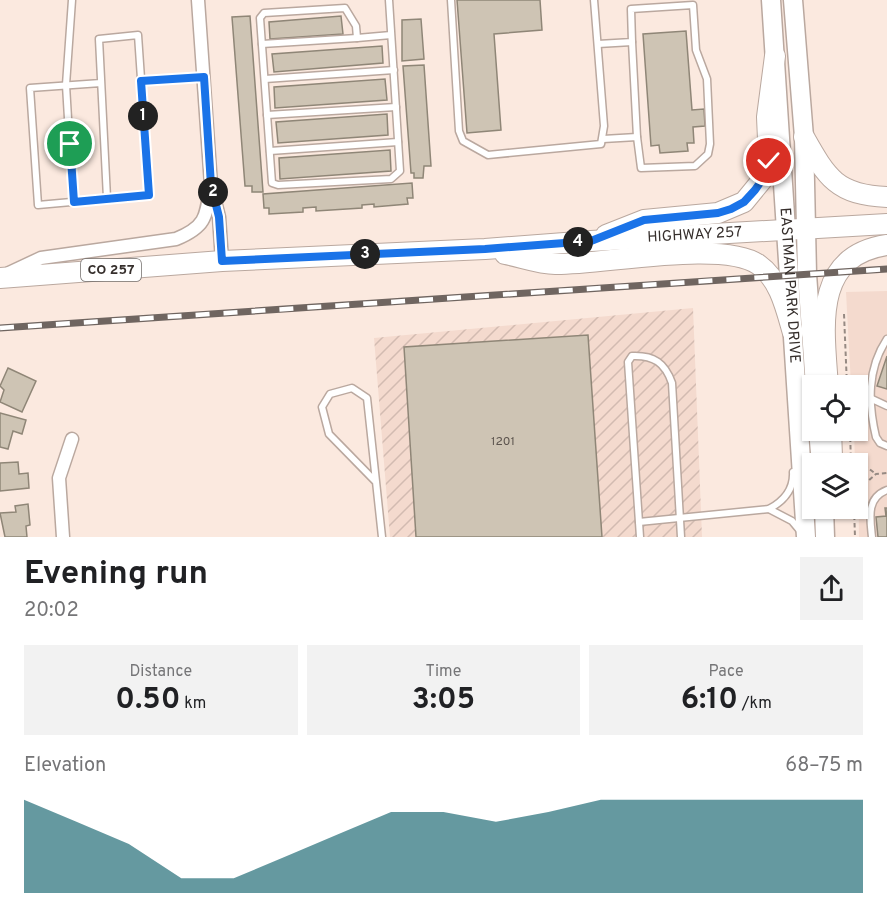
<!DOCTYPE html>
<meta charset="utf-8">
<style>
body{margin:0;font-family:Overpass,sans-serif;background:#f2f2f2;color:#202124;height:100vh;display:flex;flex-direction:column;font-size:22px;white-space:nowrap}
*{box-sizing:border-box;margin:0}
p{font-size:20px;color:#757577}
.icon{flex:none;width:33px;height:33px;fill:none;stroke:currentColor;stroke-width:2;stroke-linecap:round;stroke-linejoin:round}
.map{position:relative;height:537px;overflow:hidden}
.details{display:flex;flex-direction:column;background:#fff;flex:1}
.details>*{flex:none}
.buttons{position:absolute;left:802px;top:375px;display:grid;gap:12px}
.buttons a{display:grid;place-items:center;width:66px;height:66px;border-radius:0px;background:#fff;box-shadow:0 2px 4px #0004;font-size:30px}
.pin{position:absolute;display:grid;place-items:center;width:51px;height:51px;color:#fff;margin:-26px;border:3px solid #fff;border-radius:50%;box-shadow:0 2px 6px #0007}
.km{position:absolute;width:30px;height:30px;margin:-15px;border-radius:50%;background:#222;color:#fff;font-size:16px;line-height:30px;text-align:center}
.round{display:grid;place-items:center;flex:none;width:63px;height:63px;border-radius:0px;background:#f2f2f2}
.head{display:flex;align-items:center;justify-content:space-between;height:102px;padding:0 24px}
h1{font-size:33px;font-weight:700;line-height:45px}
.stats{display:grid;grid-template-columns:repeat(3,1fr);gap:9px;height:102px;padding:6px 24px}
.stats div{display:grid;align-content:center;border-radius:0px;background:#f2f2f2;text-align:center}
.stats b{font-size:30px;font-weight:700}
.stats small{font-size:16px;font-weight:400}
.stats p{font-size:16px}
.chart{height:168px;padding:12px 24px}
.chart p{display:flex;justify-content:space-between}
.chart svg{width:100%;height:108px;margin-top:6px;fill:#256e78;opacity:.7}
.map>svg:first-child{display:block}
.built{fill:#f4dace}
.industrial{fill:url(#industrial-furrows)}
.building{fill:#cec4b4;stroke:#8f8677;stroke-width:1.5}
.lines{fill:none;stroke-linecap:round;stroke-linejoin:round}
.lane-casing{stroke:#baa89f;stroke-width:9}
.street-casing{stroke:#baa89f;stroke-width:15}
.secondary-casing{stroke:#baa89f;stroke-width:21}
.primary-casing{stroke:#baa89f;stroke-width:22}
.path{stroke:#968a83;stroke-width:2;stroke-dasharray:4.5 3;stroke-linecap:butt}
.lane{stroke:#fff;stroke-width:6}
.street{stroke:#fff;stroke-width:12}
.secondary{stroke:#fff;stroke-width:18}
.primary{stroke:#fff;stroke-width:20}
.rail-casing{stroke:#6f6560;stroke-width:7}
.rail{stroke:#fff;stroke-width:4.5;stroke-dasharray:14;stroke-linecap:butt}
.route-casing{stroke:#fff;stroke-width:12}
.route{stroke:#1a73e8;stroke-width:8}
.labels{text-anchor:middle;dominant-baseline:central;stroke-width:6;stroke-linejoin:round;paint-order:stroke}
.number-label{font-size:12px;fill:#5c544e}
.shield{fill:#fff;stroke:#726d6b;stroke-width:1.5}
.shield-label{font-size:14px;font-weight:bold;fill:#362f2c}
.street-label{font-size:15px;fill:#362f2c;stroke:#fff}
</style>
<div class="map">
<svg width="887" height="537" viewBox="0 0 887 537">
<defs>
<pattern id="industrial-furrows" width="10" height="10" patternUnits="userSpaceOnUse" patternTransform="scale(1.5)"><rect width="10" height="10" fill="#f4dace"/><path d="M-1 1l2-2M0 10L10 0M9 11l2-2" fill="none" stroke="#d2bbb1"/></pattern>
</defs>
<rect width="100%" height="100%" fill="#fbe9df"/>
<path class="built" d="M887,291V537H859L858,464L855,463L854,431L858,430V386L851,385L846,292Z"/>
<path class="industrial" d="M693,308L702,537H390L374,338Z"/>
<g class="building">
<path d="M457,0H540L542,30L494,34L501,130L467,133Z"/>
<path d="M250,16L263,192H252V186H245L232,17Z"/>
<path d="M341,16L343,34L270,39L269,22Z"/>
<path d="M421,19L424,59L402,61V20Z"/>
<path d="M686,31L692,110L704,109L705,126L693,127L694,143H687L688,151L660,153L659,145L651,146L643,34Z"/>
<path d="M382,46L383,63L274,72L272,54Z"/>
<path d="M424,65L431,166H424L423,178H414V173H411L403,66Z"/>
<path d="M385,79L387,100L275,108L274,87Z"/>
<path d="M387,114L388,135L278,143L276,122Z"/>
<path d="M390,150L391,171L280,179L279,158Z"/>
<path d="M412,183L413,198H407L408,204L374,207V204L362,205V208L316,211V207L303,208V212L269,214V208H264L263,194Z"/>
<path d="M588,335L602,537H416L404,347Z"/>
<path d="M887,356V389L877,386Z"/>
<path d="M8,368L36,381L22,412L0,402L4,390L0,386Z"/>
<path d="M0,413L26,420L22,434L13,431L8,449L0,447Z"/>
<path d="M18,462L19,474L28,473L29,488L0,491V463Z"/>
<path d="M28,504L30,525L26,526L27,537H5L0,513L16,512L15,506Z"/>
<path d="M885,508H887V537H878L876,517L886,516Z"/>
</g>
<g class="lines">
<defs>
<g id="lane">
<path d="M72,0L66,85L73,202"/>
<path d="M389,0L400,171L391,179L278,185L272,183L260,18L264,13L345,8L356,26L357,38L391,35"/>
<path d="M451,0L459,131L463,141L488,155L601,144L604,126L594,0"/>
<path d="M632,42L637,137"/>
<path d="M262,44L357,38"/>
<path d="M598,44L632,42L631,9L693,5L696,50L707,79L710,144L708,154L695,166L641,168L637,137L603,139"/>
<path d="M265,79L394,70"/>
<path d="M141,81L203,77"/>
<path d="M101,83L30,88L38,205L149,195L138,35L99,39L107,198"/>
<path d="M267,115L396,107"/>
<path d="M270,151L398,142"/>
<path d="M887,339C867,369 868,403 876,437L880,443L887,446"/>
<path d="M872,399L887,406"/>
<path d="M376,482L329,434L322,407L330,394L352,388L367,398L382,537"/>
<path d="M769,509L792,521L802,533"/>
<path d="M639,522L769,509C784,501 794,490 793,472"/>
<path d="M640,537L628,362L632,356C654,355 665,363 672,383L681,537"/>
<path d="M872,537C870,518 866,498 887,490"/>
</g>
<g id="street">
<path d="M198,0L211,185L219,217L222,261"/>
<path d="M9,273L41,258L176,239C205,227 206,218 210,189"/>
<path d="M63,537L59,478L72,439"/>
</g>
<g id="secondary">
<path id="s1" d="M771,0L806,537"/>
<path d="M793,0L804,137L807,274L815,386"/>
<path d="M818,430L821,464"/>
<path d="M824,508L825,537"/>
</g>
<g id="primary">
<path d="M804,137C827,178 837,195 887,197"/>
<path d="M606,235L644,220L718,213L744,202L762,180L769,161L767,117L775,56"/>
<path d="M505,254C521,257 539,264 555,264C601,265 724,239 759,265C780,280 786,309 793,333"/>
<path id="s2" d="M0,278L222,261L485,249L591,241L887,224"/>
<path d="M828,386C824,328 812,256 887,245"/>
<path d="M830,464L832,457L831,430"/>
</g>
</defs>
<use href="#lane" class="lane-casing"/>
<use href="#street" class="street-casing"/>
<use href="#secondary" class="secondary-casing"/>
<use href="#primary" class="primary-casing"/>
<g class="path">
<path d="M844,314L847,386"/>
<path d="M850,430L851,464"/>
<path d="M852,456L876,474"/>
<path d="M858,490L876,474L887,473"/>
<path d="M854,508L855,537"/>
</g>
<use href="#lane" class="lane"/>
<use href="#street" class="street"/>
<use href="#secondary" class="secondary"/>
<use href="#primary" class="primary"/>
<defs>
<path id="rail" d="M0,328L887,269"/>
</defs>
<use href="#rail" class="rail-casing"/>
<use href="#rail" class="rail"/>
</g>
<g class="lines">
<defs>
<path id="route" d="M70,144L74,202L149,195L141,81L204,77L211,185L219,217L222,261L485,249L591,241L644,220L718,213L731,209L744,202L755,190L762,180L769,161"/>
</defs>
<use href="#route" class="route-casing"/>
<use href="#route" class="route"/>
</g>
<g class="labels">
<g class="number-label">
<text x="503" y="442">1201</text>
</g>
<rect class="shield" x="81" y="259" width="60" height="22" rx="4.5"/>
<g class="shield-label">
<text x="111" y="270">CO 257</text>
</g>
<g class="street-label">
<text stroke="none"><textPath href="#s2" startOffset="696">HIGHWAY 257</textPath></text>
<text stroke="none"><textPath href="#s1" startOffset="286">EASTMAN PARK DRIVE</textPath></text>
</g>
</g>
</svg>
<div class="buttons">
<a><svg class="icon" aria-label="locate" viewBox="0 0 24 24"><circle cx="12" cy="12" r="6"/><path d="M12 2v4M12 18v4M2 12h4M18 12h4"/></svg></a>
<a><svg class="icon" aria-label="layers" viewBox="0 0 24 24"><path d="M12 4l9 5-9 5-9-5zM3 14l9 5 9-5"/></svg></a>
</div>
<div class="pin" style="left:70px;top:144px;background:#1e9e55"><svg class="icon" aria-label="arrive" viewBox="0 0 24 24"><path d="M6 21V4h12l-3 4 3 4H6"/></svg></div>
<div class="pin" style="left:769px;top:161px;background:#d93025"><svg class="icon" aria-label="check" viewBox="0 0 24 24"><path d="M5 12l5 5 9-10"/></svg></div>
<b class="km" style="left:143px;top:116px">1</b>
<b class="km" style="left:213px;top:192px">2</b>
<b class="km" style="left:365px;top:254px">3</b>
<b class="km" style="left:578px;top:242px">4</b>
</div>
<section class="details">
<div class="head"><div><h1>Evening run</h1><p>20:02</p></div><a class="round"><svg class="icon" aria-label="share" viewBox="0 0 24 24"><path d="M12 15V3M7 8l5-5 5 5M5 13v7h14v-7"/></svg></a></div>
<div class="stats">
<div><p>Distance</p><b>0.50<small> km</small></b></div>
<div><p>Time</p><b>3:05</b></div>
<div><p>Pace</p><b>6:10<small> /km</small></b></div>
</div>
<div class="chart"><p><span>Elevation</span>68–75 m</p>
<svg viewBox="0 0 160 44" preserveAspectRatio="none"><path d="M0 44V6L10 15L20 24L30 38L40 38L50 29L60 20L70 11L80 11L90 15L100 11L110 6L120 6L130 6L140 6L150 6L160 6V44z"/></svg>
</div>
</section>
